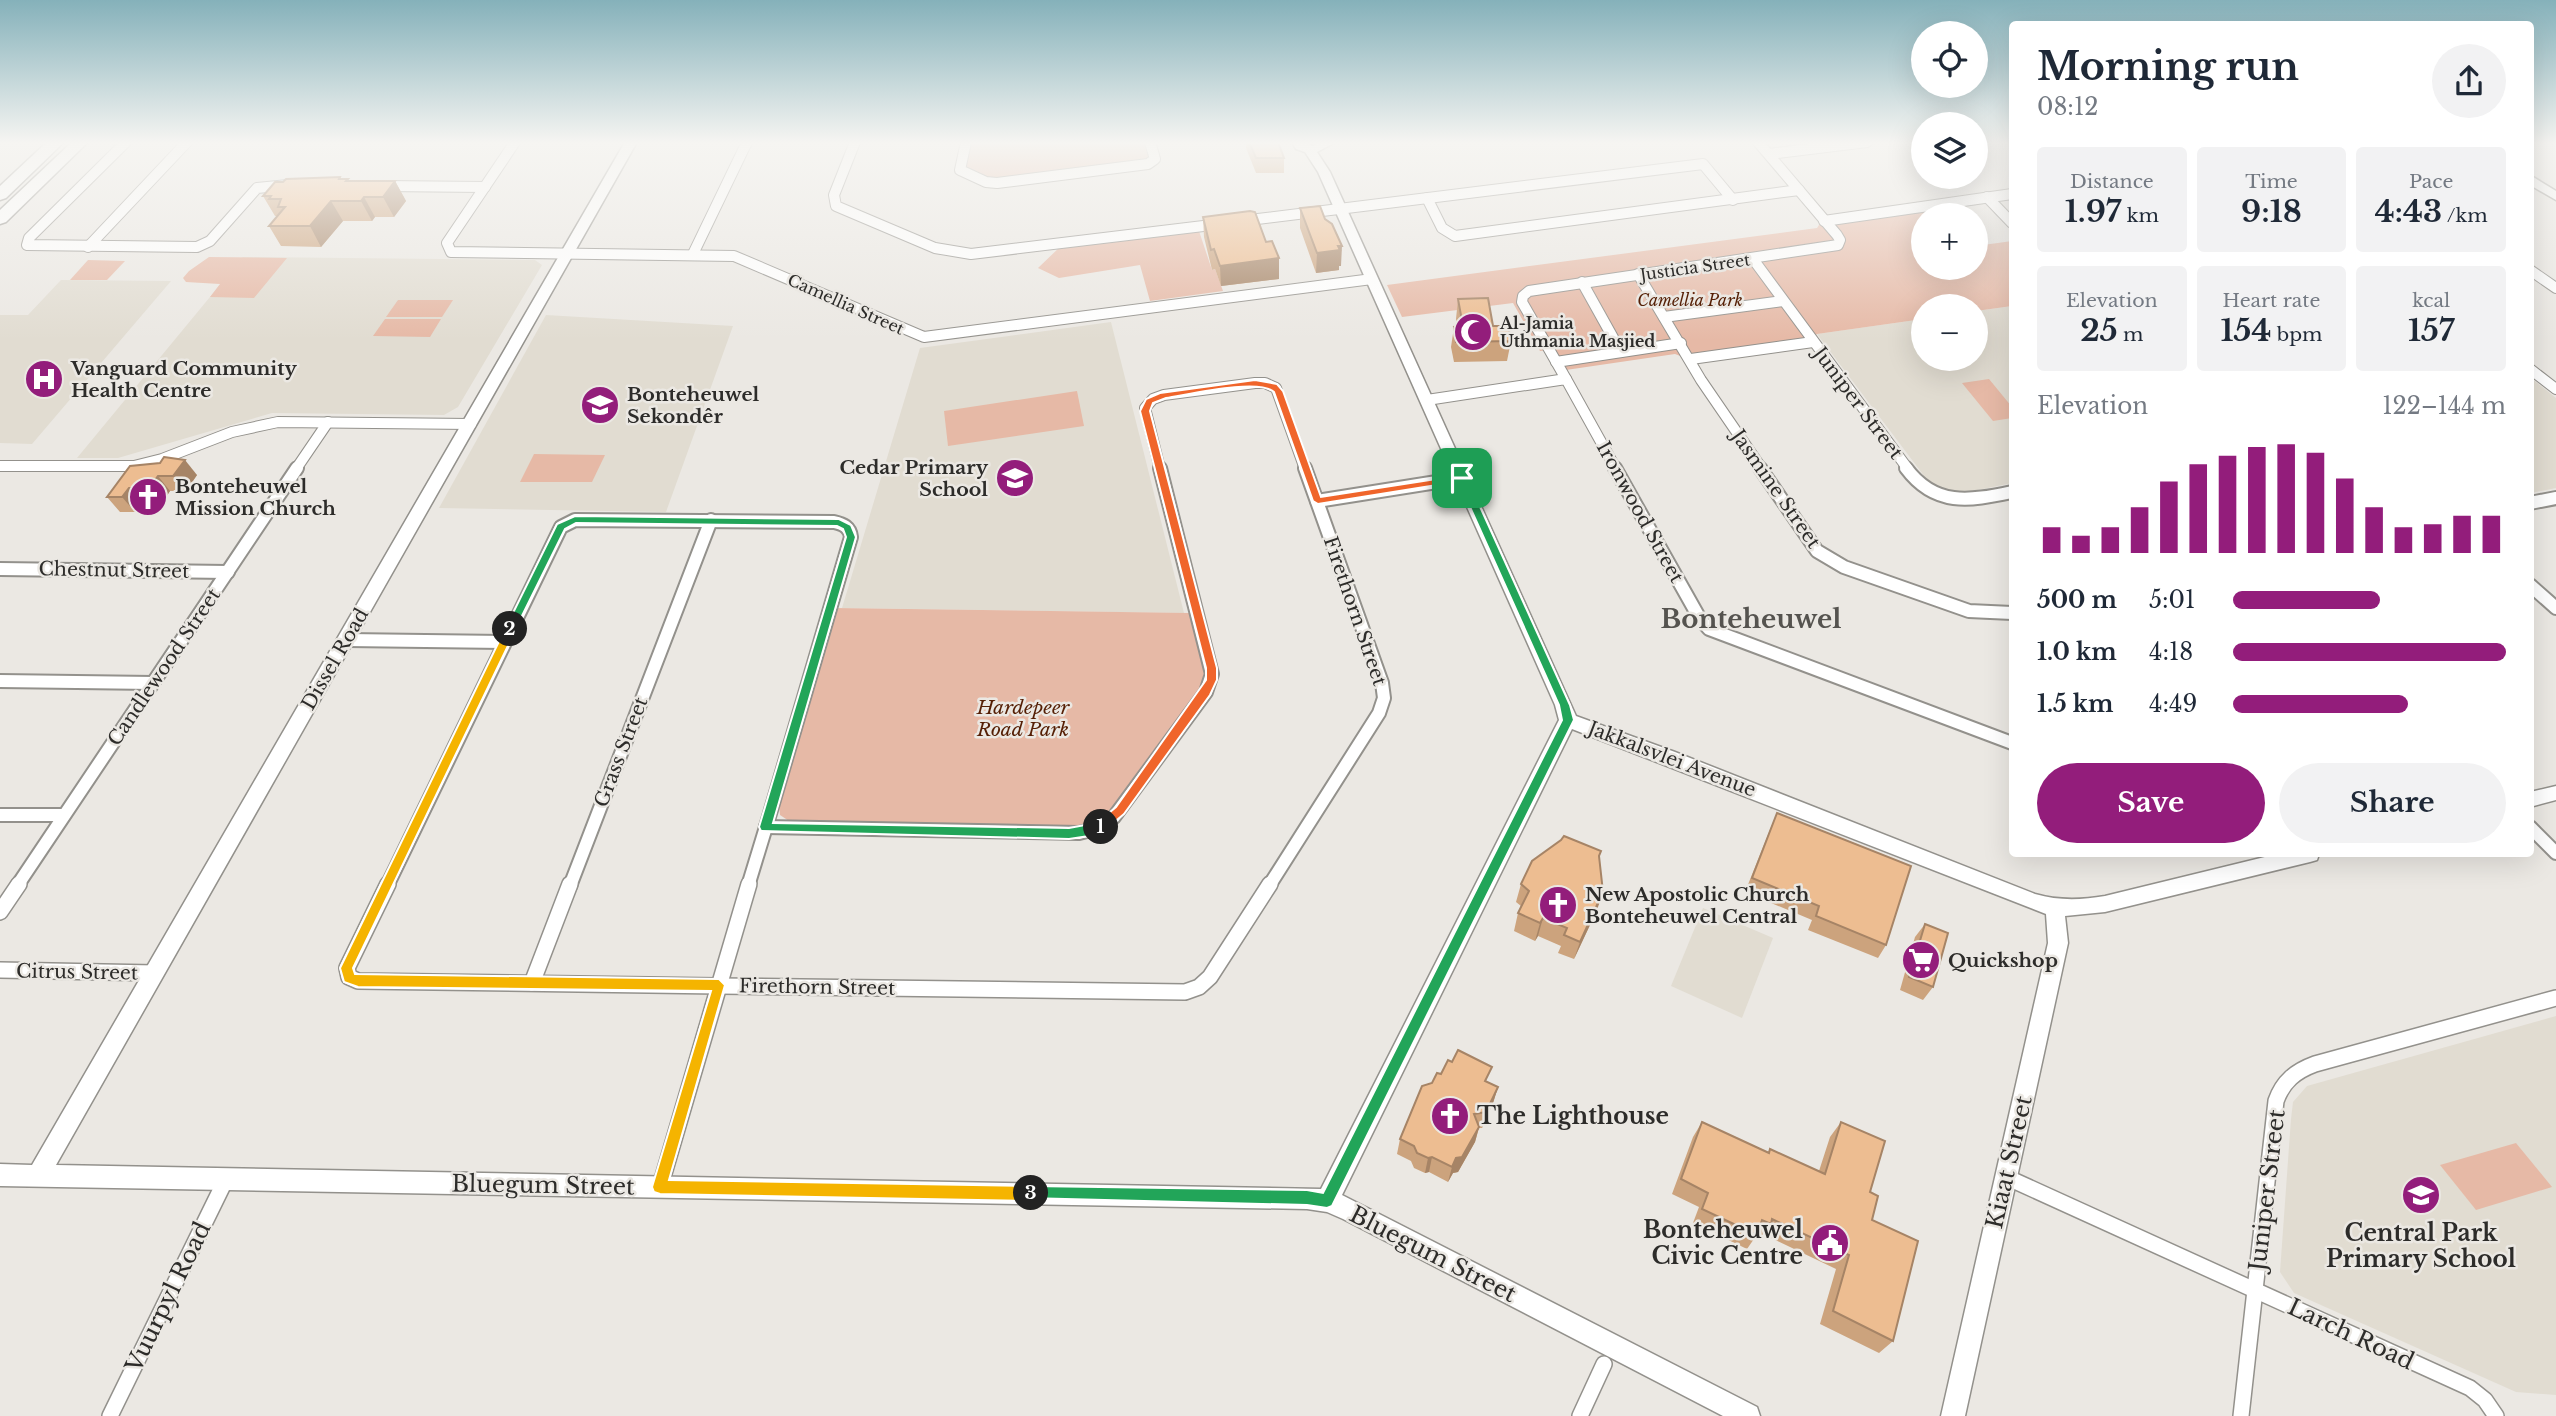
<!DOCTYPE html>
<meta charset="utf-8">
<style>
body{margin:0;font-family:"Libre Baskerville",serif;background:#f2f2f3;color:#1f2937;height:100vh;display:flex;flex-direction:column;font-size:26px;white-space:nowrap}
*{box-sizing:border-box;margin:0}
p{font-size:23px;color:#747a83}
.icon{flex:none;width:38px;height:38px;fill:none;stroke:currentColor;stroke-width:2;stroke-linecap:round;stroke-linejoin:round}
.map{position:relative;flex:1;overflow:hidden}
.drawer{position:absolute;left:2009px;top:21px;width:525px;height:836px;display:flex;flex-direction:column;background:#fff;border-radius:7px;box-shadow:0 7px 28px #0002}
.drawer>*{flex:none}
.controls{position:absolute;left:1911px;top:21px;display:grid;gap:14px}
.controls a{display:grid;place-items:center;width:77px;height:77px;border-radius:50%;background:#fff;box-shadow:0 7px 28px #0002;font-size:35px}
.pin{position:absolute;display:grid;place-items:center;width:60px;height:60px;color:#fff;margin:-30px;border-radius:14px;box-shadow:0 4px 10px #0006}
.km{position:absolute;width:35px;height:35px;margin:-18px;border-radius:50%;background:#222;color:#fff;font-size:19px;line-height:35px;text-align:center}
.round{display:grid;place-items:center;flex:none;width:74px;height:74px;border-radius:37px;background:#f2f2f3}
.headline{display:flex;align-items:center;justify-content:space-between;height:119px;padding:0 28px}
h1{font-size:38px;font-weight:700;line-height:52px}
.figures{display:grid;grid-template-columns:repeat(3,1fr);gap:10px;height:119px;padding:7px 28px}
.figures div{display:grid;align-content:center;border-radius:7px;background:#f2f2f3;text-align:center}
.figures b{font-size:30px;font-weight:700}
.figures small{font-size:19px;font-weight:400}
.figures p{font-size:19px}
.chart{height:196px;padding:14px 28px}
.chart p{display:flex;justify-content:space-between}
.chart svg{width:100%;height:126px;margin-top:7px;stroke:#931d7b;stroke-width:6}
.cta{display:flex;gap:14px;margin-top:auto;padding:14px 28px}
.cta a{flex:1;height:80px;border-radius:42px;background:#931d7b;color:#fff;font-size:28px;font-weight:700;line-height:80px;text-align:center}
.cta a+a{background:#f2f2f3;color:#1f2937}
ul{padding:0 28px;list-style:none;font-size:23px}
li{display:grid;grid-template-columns:112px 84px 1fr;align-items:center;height:52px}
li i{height:18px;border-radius:9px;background:#931d7b}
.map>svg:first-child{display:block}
.built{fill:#e1dcd1}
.green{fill:#e6b9a6}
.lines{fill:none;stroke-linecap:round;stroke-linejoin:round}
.street-far2-casing{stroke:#93918c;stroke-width:12}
.street-far1-casing{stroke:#93918c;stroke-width:16}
.street-casing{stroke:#93918c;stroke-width:18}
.secondary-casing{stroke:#93918c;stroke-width:3}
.highway-casing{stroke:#93918c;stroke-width:3}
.street-far2{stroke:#fff;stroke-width:10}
.street-far1{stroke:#fff;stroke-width:12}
.street{stroke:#fff;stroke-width:15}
.secondary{fill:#fff;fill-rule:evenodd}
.highway{fill:#fff;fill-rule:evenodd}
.wall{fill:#cca37d}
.shaded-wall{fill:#a68466}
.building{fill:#edbd91;stroke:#a68466;stroke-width:2}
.split-1{fill:#f0652b;stroke:#fff;stroke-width:2}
.split-2{fill:#22a559;stroke:#fff;stroke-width:2}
.split-3{fill:#f5b400;stroke:#fff;stroke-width:2}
.split-4{fill:#22a559;stroke:#fff;stroke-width:2}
.labels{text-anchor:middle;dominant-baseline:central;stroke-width:5;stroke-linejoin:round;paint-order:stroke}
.far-street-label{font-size:16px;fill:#2d2c2a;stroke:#ebe8e3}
.far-park-label{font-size:16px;font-style:italic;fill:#551f05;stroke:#ebe8e3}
.far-poi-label{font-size:16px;font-weight:bold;fill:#2d2c2a;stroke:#ebe8e3;text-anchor:start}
.poi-label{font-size:19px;font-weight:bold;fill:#2d2c2a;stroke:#ebe8e3;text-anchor:start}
.street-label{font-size:19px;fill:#2d2c2a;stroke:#ebe8e3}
.park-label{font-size:19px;font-style:italic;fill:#551f05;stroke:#ebe8e3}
.near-poi-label{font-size:23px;font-weight:bold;fill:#2d2c2a;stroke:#ebe8e3;text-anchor:start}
.near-street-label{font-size:23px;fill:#2d2c2a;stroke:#ebe8e3}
.district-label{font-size:26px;font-weight:bold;fill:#55534f;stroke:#ebe8e3}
</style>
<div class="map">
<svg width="2556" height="1416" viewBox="0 0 2556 1416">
<rect width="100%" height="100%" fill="#ebe8e3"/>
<g class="built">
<path d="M243,257L535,260L542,265L458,407L444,415L272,413L118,458H77Z"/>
<path d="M61,280L171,281L32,444L0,443V315H28Z"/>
<path d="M2012,306V483L1958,494L1931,485L1817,334L1923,319V359H1976V311Z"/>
<path d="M546,315L733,326L666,512L439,508Z"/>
<path d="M1111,322L1184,613L842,608L920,348Z"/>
<path d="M2531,378L2556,398V488L2531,493Z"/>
<path d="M1703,908L1773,938L1742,1018L1671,986Z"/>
<path d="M2556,1016V1395L2516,1392L2294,1293L2280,1272L2291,1119L2293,1102L2307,1086Z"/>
</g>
<g class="green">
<path d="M971,142H1145L1149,157L1147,159L997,180L967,171L964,166Z"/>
<path d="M1926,210L1931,215H1923V268H1976V246L2012,241V306L1976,311V306H1923V319L1817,334L1808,342L1691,360L1675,354L1559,371L1548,350L1540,351L1513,303L1402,317L1387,285L1817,228L1823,219Z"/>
<path d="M1199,231L1212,270L1215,269L1223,291L1150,301L1140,265L1059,278L1038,268L1061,246Z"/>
<path d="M209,257L287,258L254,298L210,297L220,284L186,282L183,278L189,271Z"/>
<path d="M88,260L125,261L107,280H70Z"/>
<path d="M398,300H453L442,317H386Z"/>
<path d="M385,319H441L430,337L373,336Z"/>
<path d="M1989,379L2012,407V418L1993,421L1962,383Z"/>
<path d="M1077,391L1084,426L948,446L944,411Z"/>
<path d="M534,454L605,455L592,482H520Z"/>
<path d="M834,608L1190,613L1206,670L1202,687L1115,808L1098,821L1073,826L789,821L780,815L779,804Z"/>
<path d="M2516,1143L2552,1187L2476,1210L2440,1165Z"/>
</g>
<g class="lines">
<defs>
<g id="street-far2">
<path d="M126,142L29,238L27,245L197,247L210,241L257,188L288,185"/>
<path d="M515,142L447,243L451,252L734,256L924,337L1372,279"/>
<path d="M855,142L834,195L836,206L935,248L971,254L1220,224"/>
<path d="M966,142L960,170L986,182L997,183L1148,164L1155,159L1150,142"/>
<path d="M1769,154L1867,142"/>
<path d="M383,186L485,187"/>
<path d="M1987,197L2012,223"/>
<path d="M1427,198L1442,228L1455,236L1799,190"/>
<path d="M1241,221L1703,164L1733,200"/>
<path d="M1824,221L2012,194"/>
<path d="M88,247L187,142"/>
<path d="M693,254L747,142"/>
<path d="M1753,259L1908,469"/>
<path d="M2530,270L2556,288"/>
<path d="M1638,274L1701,380L1762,469"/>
<path d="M1582,282L1621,352"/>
<path d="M1664,317L1783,301"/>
<path d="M1691,359L1813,342"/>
<path d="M1556,362L1681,343"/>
<path d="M2530,369L2556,389"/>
<path d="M1566,379L1522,302L1523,296L1529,291L1838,245L1840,240L1837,235L1758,142"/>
<path d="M1427,400L1566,379L1616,469"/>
<path d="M0,466H134L162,459L232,432L278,422L471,424"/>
<path d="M296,469L328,422"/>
<path d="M1160,469L1145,408L1153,399L1164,395L1255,383H1265L1276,388L1305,469"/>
</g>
<g id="street-far1">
<path d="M1615,468L1700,619L1709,629L2012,743"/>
<path d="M1760,468L1817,551L1844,567L1969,611L2012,613"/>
<path d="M1906,468C1935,507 1969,501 2012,492"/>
<path d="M1317,501L1462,478"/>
<path d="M2530,503L2556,498"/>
<path d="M0,569L228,572"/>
<path d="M2530,585L2556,608"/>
<path d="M347,640L504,642"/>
<path d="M0,681L153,683"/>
<path d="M0,815H64"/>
<path d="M766,827L1079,833L1099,828L1114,817L1206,692L1212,674L1160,468"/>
<path d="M2530,827L2556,853"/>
<path d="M17,886L297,468"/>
<path d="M387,886L561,527L575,520L834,522C843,524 850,527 851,537L766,827"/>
<path d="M570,886L711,520"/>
<path d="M748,886L766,827"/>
<path d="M1269,886L1379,713L1384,698L1382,683L1305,468"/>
</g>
<g id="street">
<path d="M388,884L347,968L349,977L358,981L719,986"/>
<path d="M0,912L19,884"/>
<path d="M0,970L155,973"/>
<path d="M532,983L570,884"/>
<path d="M719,986L1185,992L1199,987L1210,977L1270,884"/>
<path d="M719,986L749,884"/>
<path d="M2006,1177L2470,1388L2485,1400L2496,1416"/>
<path d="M660,1187L719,986"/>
<path d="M110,1416L226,1179"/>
<path d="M1580,1416L1604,1364"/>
<path d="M2241,1416L2276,1101C2283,1081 2296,1071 2315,1064L2556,998"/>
</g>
<g id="secondary">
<path d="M625,142H637L56,1165L1321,1189L1559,720L1555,705L1318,172L1305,152L1296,149L1292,142H1304L1312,146L1322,142H1336L1317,152L1330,172L1576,716L1675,752L2035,894C2059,901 2081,900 2105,896L2277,854H2319L2317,860L2310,862L2105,912L2065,916L2068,943L1965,1416H1941L2048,943L2046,914L1572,729L1342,1195L1757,1407L1760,1416H1723L1343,1219L1327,1212L1307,1209L0,1186V1164L32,1165Z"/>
<path d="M2530,175L2556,191V200L2530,185Z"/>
<path d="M2556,786V800L2530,807V792Z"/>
</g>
<g id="highway">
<path d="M47,142H64L6,198L0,200V186Z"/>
<path d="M72,142H88L6,222L0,224V210Z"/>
</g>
</defs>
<use href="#street-far2" class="street-far2-casing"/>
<use href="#street-far1" class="street-far1-casing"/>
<use href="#street" class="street-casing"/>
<use href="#secondary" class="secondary-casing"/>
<use href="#highway" class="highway-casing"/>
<use href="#street-far2" class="street-far2"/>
<use href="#street-far1" class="street-far1"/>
<use href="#street" class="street"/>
<use href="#secondary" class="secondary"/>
<use href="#highway" class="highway"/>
</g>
<g class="wall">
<path d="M1246,142H1278L1284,158V173H1256L1246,148Z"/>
<path d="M340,177L341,179H348L349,181H395L406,201L394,217H375L372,221H343L321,247L281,246L269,226L277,216H275L263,196L283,182Z"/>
<path d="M1300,208L1341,266H1339V270L1316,273L1300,228Z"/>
<path d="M1203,217L1279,279L1221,286L1215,269L1212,270L1204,237Z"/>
<path d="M1458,299L1493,326L1511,341L1507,361L1454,362L1451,347L1454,327L1457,326L1456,319Z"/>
<path d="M130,466L197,475L186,491H170L162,503H142L135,512H120L107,497Z"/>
<path d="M1777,813L1886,945L1878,958L1808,930L1812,920L1745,892L1771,827Z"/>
<path d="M1601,851L1599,858L1597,910L1574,959L1558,953L1561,946L1538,936L1535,941L1514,931L1518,913L1521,906L1516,902L1521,884Z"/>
<path d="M1925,924L1933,987L1923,1000L1900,990L1915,937Z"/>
<path d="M1441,1074L1498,1087L1493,1103L1482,1128H1479L1475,1142L1458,1172L1453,1173L1448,1182L1429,1172L1425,1173L1414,1168L1411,1161L1397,1154L1400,1139L1432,1083Z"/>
<path d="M1702,1122L1768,1152L1770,1149L1819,1171L1830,1137L1841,1122L1870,1192L1872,1220L1893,1341L1879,1353L1820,1324L1836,1269L1763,1234L1760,1238L1756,1236L1747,1249L1693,1223L1699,1207L1672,1194L1693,1137Z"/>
</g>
<g class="shaded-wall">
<path d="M395,181L406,201L394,217L383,197Z"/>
<path d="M364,197L375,217L372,221L361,201Z"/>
<path d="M331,201L343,221L321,247L310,226Z"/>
<path d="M1342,246L1341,266H1339V270L1316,273L1317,253Z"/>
<path d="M1279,258V279L1221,286L1220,266Z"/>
<path d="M185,460L197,475L186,491L173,476Z"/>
<path d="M158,476L170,491L162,503L149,488Z"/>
<path d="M129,488L142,503L135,512L122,497Z"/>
<path d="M1603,892L1597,910L1574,959L1580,942Z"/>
<path d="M1543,918L1538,936L1535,941L1540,923Z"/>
<path d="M1498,1087L1493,1103L1482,1128L1486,1112Z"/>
<path d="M1479,1127L1475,1142L1458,1172L1453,1173L1448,1182L1452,1167L1456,1158Z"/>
<path d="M1432,1157L1429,1172L1425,1173L1428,1158Z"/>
</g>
<g class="building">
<path d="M1249,142H1278L1284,158H1256Z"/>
<path d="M340,177L339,179H348L346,181H395L383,197H364L361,201H331L310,226H269L285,207H278L281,199H269L271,196H263L275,182H283L286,179Z"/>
<path d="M1320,206L1325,219L1332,224L1342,246H1338L1340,250L1317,253L1300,208Z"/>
<path d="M1250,211L1255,212L1266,242L1272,241L1279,258L1220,266L1214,249L1211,250L1203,217Z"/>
<path d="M1488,298L1493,326H1508L1511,341L1456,342L1454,327L1463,326L1458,299Z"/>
<path d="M164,457L185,460L173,476H158L149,488H129L122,497H107L130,466L160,463Z"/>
<path d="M1777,813L1911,866L1886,945L1816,916L1819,906L1752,878Z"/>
<path d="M1564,836L1601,851L1599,856L1603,892L1580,942L1564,935L1567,928L1543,918L1540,923L1518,913L1529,891L1521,884L1532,861L1561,840Z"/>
<path d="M1925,924L1948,933L1933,987L1909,977Z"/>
<path d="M1458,1050L1492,1067L1485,1081L1498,1087L1486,1112L1474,1114L1479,1127L1462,1157L1456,1158L1452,1167L1432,1157L1428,1158L1417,1153L1414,1146L1400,1139L1422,1086L1432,1083L1437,1073L1441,1074L1448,1060L1452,1062Z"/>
<path d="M1702,1122L1769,1153L1770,1149L1825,1174L1841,1122L1885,1141L1870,1192L1878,1196L1872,1220L1918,1241L1893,1341L1833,1311L1849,1255L1772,1219L1771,1224L1762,1220L1757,1235L1702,1209L1708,1193L1681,1179Z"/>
</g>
<linearGradient id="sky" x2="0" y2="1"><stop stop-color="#85b1ba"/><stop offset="0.42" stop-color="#f6f5f2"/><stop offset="1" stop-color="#f6f5f2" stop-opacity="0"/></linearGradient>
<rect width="2556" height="340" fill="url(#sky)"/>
<path class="split-1" d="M1255,380L1277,384L1283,391L1321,497L1462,475L1467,478L1462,481L1318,504L1313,501L1274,392C1259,378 1187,395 1166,398L1153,403L1150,411L1217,668V680L1210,695L1124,814L1105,830H1097V823L1116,807L1206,680V668L1140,411L1146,399L1160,393Z"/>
<path class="split-2" d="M575,516L839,519L851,525L856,537L773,823L1069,828L1101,822L1107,827L1105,830L1089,836L1069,839L761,831L759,827L846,537L843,529L837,526L576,523L565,529L514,632H506L505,629L557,524Z"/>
<path class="split-3" d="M510,625L516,629L353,968L355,974L719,979L725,985L669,1180L1031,1186L1037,1188L1039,1193L1037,1198L1031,1201L660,1194L654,1192L652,1187L711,991L358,987L344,982L340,968L342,964L505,629Z"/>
<path class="split-4" d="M1462,475L1467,478L1570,705L1574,720L1332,1206L1327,1208L1307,1205L1026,1198L1024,1193L1026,1188L1031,1186L1307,1190L1323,1193L1562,720L1559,705L1457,478Z"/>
<defs>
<symbol id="mosque-disc" viewBox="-11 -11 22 22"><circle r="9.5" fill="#931d7b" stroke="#ebe8e3"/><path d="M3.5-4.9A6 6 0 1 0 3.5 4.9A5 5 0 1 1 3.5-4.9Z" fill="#fff"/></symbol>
<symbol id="hospital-disc" viewBox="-11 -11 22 22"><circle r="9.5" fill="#931d7b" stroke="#ebe8e3"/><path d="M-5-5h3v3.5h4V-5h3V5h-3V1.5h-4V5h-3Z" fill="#fff"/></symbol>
<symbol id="school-disc" viewBox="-11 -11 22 22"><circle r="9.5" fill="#931d7b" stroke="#ebe8e3"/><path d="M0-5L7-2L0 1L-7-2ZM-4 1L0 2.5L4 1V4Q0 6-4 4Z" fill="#fff"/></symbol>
<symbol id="church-disc" viewBox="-11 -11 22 22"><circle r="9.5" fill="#931d7b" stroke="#ebe8e3"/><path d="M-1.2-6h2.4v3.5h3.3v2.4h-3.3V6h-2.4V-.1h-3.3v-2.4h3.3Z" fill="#fff"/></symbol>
<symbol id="supermarket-disc" viewBox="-11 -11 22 22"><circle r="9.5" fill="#931d7b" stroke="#ebe8e3"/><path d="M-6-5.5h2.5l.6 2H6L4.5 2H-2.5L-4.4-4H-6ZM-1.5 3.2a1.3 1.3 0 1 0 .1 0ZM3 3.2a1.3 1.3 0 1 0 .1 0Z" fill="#fff"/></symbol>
<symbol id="civic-disc" viewBox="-11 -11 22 22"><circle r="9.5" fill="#931d7b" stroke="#ebe8e3"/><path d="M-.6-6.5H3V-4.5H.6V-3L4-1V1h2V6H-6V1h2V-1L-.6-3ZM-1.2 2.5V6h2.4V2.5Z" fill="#fff"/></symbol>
</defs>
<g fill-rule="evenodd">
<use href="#mosque-disc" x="1451" y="310" width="44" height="44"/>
<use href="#hospital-disc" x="22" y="357" width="44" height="44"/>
<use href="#school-disc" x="578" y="383" width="44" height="44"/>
<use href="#school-disc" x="993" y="456" width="44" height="44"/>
<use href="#church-disc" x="126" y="475" width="44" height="44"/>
<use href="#church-disc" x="1536" y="883" width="44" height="44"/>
<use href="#supermarket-disc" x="1899" y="938" width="44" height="44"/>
<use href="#church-disc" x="1428" y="1094" width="44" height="44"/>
<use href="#school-disc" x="2399" y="1173" width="44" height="44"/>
<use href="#civic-disc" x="1808" y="1221" width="44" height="44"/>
</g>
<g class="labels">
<g class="far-street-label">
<text transform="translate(1695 267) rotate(-8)">Justicia Street</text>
<text transform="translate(846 304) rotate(24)">Camellia Street</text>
</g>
<g class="far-park-label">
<text x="1690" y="300">Camellia Park</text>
</g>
<g class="far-poi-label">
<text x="1500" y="323">Al-Jamia<tspan x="1500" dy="18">Uthmania Masjied</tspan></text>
</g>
<g class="poi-label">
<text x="71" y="368">Vanguard Community<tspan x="71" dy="22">Health Centre</tspan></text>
<text x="627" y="394">Bonteheuwel<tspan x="627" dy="22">Sekondêr</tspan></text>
<text x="988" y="467" text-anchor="end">Cedar Primary<tspan x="988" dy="22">School</tspan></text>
<text x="175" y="486">Bonteheuwel<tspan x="175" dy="22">Mission Church</tspan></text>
<text x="1585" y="894">New Apostolic Church<tspan x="1585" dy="22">Bonteheuwel Central</tspan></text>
<text x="1948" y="960">Quickshop</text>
</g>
<g class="street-label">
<text transform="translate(1858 403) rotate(53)">Juniper Street</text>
<text transform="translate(1776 489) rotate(55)">Jasmine Street</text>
<text transform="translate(1640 512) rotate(61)">Ironwood Street</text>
<text transform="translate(114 570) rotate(1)">Chestnut Street</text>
<text transform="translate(1355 611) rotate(71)">Firethorn Street</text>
<text transform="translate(335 659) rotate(-60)">Dissel Road</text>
<text transform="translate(164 667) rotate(-56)">Candlewood Street</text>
<text transform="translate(621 752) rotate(-69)">Grass Street</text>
<text transform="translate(1672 759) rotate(21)">Jakkalsvlei Avenue</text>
<text transform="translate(77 972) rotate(1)">Citrus Street</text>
<text transform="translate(817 987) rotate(1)">Firethorn Street</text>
</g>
<g class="park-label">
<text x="1023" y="707">Hardepeer<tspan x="1023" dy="22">Road Park</tspan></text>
</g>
<g class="near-poi-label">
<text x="1477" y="1116">The Lighthouse</text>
<text x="1803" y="1230" text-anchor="end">Bonteheuwel<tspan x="1803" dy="26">Civic Centre</tspan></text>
<text x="2421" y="1233" text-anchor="middle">Central Park<tspan x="2421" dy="26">Primary School</tspan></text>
</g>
<g class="near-street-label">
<text transform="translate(2009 1162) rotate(-77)">Kiaat Street</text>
<text transform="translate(543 1185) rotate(1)">Bluegum Street</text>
<text transform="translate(2267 1190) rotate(-83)">Juniper Street</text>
<text transform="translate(1433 1254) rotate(27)">Bluegum Street</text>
<text transform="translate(168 1297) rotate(-64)">Vuurpyl Road</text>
<text transform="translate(2351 1334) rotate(25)">Larch Road</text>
</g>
<g class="district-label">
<text x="1751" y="619">Bonteheuwel</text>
</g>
</g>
</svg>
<div class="controls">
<a><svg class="icon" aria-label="locate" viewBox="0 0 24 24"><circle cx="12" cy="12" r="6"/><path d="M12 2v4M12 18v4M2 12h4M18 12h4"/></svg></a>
<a><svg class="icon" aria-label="layers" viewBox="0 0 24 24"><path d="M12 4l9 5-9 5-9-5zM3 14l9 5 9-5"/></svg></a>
<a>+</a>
<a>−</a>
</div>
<div class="pin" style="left:1462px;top:478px;background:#1e9e55"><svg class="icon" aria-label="arrive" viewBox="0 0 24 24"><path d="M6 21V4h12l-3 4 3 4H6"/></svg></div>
<b class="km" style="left:1101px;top:827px">1</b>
<b class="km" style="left:510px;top:629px">2</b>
<b class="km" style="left:1031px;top:1193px">3</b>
<section class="drawer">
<div class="headline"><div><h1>Morning run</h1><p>08:12</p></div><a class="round"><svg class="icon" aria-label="share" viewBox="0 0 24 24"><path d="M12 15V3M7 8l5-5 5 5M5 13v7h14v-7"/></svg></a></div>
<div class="figures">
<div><p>Distance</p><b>1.97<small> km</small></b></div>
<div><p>Time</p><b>9:18</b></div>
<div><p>Pace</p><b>4:43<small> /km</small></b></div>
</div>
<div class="figures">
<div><p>Elevation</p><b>25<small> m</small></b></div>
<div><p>Heart rate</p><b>154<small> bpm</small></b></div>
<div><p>kcal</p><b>157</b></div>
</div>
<div class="chart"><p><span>Elevation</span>122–144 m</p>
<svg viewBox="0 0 160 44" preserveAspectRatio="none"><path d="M5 44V35M15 44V38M25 44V35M35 44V28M45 44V19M55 44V13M65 44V10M75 44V7M85 44V6M95 44V9M105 44V18M115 44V28M125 44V35M135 44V34M145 44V31M155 44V31"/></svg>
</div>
<ul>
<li><b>500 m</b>5:01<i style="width:54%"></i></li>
<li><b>1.0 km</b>4:18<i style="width:100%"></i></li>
<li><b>1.5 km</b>4:49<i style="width:64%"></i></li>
</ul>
<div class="cta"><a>Save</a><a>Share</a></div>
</section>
</div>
